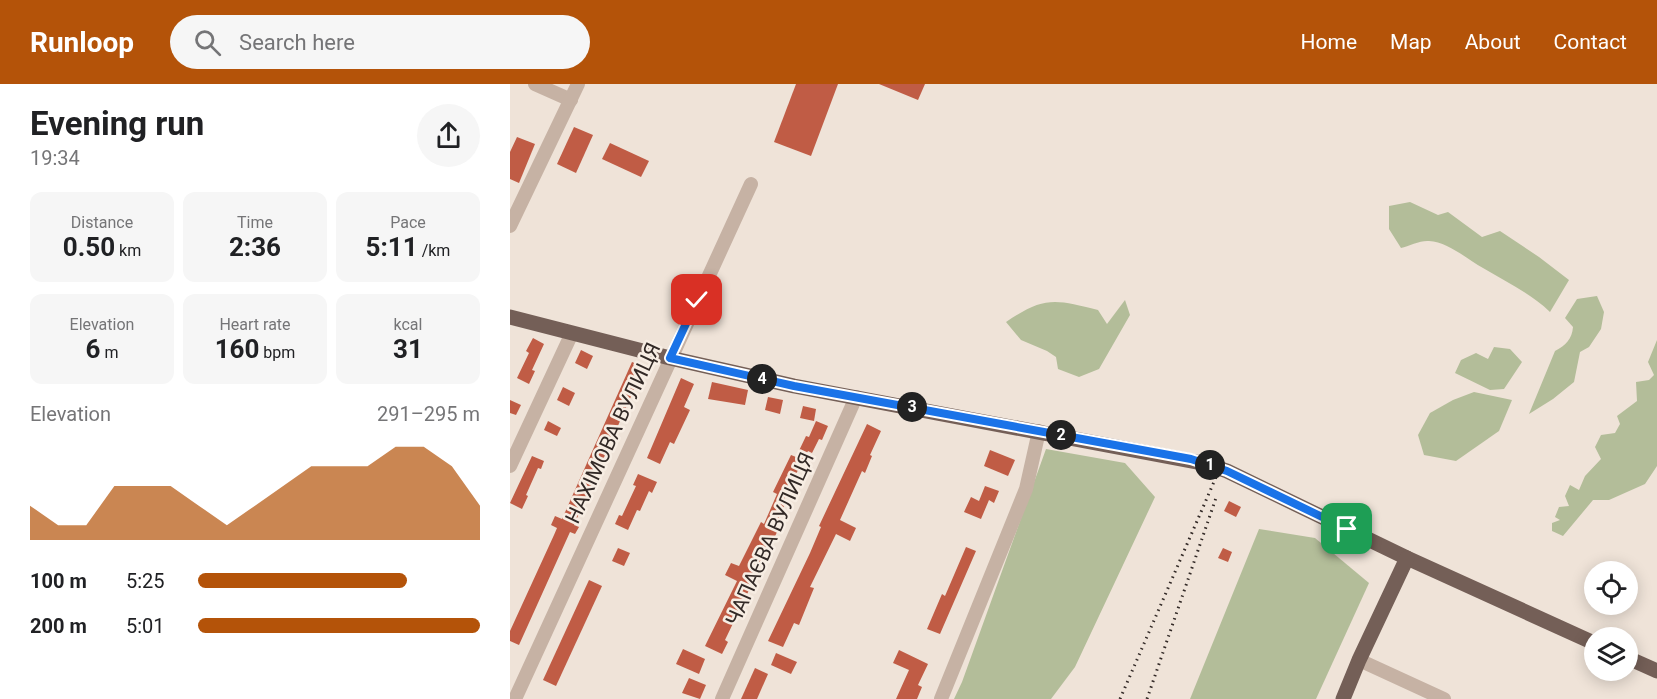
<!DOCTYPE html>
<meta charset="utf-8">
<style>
body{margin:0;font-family:Roboto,sans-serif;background:#f6f6f6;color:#202124;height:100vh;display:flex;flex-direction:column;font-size:22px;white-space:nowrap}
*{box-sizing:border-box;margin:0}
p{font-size:20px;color:#757577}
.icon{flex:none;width:33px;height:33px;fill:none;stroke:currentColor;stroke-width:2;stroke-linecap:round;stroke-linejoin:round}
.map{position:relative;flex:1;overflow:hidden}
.drawer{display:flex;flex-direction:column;background:#fff;width:510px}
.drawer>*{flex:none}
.tools{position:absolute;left:1074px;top:477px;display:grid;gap:12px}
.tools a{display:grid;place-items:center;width:54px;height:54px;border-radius:50%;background:#fff;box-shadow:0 3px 15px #0003;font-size:30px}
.pin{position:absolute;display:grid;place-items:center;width:51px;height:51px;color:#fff;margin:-26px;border-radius:12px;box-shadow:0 3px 9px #0006}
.km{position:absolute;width:30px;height:30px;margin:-15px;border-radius:50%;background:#222;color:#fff;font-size:16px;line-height:30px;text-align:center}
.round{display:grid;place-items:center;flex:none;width:63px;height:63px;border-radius:32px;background:#f6f6f6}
.overview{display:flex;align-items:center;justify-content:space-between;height:102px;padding:0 30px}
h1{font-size:33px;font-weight:700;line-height:45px}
.stats{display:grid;grid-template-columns:repeat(3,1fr);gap:9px;height:102px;padding:6px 30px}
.stats div{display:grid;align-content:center;border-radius:12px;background:#f6f6f6;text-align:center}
.stats b{font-size:26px;font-weight:700}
.stats small{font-size:16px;font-weight:400}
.stats p{font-size:16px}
.chart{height:168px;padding:12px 30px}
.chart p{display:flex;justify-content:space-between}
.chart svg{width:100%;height:108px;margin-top:6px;fill:#b45309;opacity:.7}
ul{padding:0 30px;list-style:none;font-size:20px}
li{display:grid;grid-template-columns:96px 72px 1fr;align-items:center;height:45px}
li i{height:15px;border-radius:8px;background:#b45309}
header{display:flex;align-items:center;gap:36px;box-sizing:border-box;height:84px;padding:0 30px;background:#b45309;color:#fff}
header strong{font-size:28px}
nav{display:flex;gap:33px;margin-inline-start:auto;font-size:21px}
.search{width:420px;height:54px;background:#f6f6f6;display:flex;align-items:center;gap:15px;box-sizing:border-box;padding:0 21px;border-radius:33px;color:#757577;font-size:22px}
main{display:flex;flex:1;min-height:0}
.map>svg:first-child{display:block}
.green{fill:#b3bd99}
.building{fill:#c05c45}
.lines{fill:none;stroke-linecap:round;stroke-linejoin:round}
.minor{stroke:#c6b2a4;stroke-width:14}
.major{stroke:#745f57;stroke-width:15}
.rail{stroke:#322926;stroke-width:3;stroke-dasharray:1.5 4.5;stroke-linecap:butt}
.route-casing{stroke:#fff;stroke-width:12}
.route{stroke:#1a73e8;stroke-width:8}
.labels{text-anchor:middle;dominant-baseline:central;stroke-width:5;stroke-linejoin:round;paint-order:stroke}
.street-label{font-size:21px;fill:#322926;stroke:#f7ede3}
</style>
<header>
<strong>Runloop</strong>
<div class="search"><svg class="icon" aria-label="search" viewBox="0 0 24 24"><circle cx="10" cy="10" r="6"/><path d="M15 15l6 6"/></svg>Search here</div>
<nav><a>Home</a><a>Map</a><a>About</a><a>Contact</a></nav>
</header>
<main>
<section class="drawer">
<div class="overview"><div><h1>Evening run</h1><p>19:34</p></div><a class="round"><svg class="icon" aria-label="share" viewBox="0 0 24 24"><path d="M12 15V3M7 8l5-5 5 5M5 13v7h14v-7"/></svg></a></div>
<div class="stats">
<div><p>Distance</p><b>0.50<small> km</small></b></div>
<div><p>Time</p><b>2:36</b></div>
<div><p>Pace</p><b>5:11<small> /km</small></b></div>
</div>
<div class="stats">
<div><p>Elevation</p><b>6<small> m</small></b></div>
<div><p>Heart rate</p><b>160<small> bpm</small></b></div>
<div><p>kcal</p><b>31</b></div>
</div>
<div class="chart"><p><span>Elevation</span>291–295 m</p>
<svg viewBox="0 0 160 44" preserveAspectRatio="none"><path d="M0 44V30L10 38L20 38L30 22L40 22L50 22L60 30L70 38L80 30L90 22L100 14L110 14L120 14L130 6L140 6L150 14L160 30V44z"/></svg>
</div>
<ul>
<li><b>100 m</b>5:25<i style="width:74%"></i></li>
<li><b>200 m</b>5:01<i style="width:100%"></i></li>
</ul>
</section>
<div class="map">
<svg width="1147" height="615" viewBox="0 0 1147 615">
<rect width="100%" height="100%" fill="#efe3d8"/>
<g class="green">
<path d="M900,118L928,131L938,128L972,153L990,147L1029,173L1059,196L1040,228C1020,209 996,198 973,184C957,175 938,158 919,157C911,156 899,162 891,164L879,145V122Z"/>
<path d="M1087,212L1094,228L1091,245L1079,263L1070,268L1064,298L1043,315L1019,330L1045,267C1056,261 1062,255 1063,243L1055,234L1067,215Z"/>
<path d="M615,216L620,231L589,285L569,293L548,285L546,273L537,267L511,256L496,238C534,212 545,215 588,226L597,240Z"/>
<path d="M1147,256V382L1135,400L1099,416H1083L1053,452L1042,447V439L1050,436L1045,433L1049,423L1059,422L1055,412L1060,401L1069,406L1075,392L1091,375L1085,363L1091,351L1105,349L1110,340L1107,332L1127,317L1126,298L1139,296L1144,291L1138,278Z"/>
<path d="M984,263L1000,265L1012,278L994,305L980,306L945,289L951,276L966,269L978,275Z"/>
<path d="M964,308L1002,316L989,347L946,377L914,371L908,351L920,329L943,316Z"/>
<path d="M536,365L615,379L645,413L565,583L541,615H444L452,598Z"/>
<path d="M749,445L805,454L859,499L806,615H680Z"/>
</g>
<g class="building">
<path d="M286,0H328L301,72L264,58Z"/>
<path d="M369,0H415L408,16Z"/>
<path d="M64,43L83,51L66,89L47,80Z"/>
<path d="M7,53L25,60L9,99L0,95V68Z"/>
<path d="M100,59L139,77L131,93L92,75Z"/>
<path d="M23,254L34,260L22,286L25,287L19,300L7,294L19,269L16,267Z"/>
<path d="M71,266L83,272L77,285L65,279Z"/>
<path d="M122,278L134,283L64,441L69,443L65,450L60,448L9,561L0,557V547L44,451L47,444L41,441L45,432L52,435Z"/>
<path d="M171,294L184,300L174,323L180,326L164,360L160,358L150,380L137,374Z"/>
<path d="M202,298L238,306L235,321L198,315Z"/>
<path d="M53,303L65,309L59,322L47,316Z"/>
<path d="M258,313L273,316L270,330L255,326Z"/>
<path d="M0,316L11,321L6,331L0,329Z"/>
<path d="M293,322L306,325L304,337L290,334Z"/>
<path d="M38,337L51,344L47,352L34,346Z"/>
<path d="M306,337L318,342L312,356L309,355L302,369L298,367L286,390L272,421L274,422L264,444L268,446L215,556L218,558L212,570L195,562L227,497L215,491L221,479L229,482L251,438L254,440L267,410L263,408L281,371L286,373L296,352L299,353Z"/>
<path d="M357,340L371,347L360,371L362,372L355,389L352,387L330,436L346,444L340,457L326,450L300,503L304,504L289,541L284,539L273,563L258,557L300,469L311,443L309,442Z"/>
<path d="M480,366L505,376L498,392L474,382Z"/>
<path d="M22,372L34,377L31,385L28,384L16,411L18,412L12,425L0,419Z"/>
<path d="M128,390L147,398L142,409L139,407L130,427L127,426L118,446L105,440L109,431L112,432L126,402L123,401Z"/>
<path d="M475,402L489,407L484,419L479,416L471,435L454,428L461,413L469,417Z"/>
<path d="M719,417L731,423L726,433L714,427Z"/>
<path d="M456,463L466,467L430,550L417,545L432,510L435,512Z"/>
<path d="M108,464L120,469L114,482L102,477Z"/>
<path d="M713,464L722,468L718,478L708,474Z"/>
<path d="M79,496L92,502L46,602L33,596Z"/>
<path d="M173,565L195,575L189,590L166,580Z"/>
<path d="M389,566L418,580L408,601L412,603L407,615H386L399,586L383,579Z"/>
<path d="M266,569L287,578L281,590L261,581Z"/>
<path d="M245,584L258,590L247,615H231Z"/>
<path d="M179,594L196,601L190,615L172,609Z"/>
</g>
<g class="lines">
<g class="minor">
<path d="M25,0L61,16"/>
<path d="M0,142L68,0"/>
<path d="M0,382L62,249"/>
<path d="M849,576L934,615"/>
<path d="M5,615L241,100"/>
<path d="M212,615L346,313"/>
<path d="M431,615L516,405L529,347"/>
</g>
<g class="major">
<path d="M0,233L160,274L284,302L697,380L717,387L897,474L1084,559"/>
<path d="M1118,574L1147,587"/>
<path d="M833,615L849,576L897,474"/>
</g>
<g class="rail">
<path d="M610,615L710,384"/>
<path d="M637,615L707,411"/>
</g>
</g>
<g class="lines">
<defs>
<path id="route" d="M187,216L160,274L284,302L681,375L717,387L837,445"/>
</defs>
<use href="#route" class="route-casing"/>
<use href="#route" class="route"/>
</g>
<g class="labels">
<g class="street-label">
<text transform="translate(103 349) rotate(-65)">НАХІМОВА ВУЛИЦЯ</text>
<text transform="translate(260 455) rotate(-66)">ЧАПАЄВА ВУЛИЦЯ</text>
</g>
</g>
</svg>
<div class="tools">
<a><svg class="icon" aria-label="locate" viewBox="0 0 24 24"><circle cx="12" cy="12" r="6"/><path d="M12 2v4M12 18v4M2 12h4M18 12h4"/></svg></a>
<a><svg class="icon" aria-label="layers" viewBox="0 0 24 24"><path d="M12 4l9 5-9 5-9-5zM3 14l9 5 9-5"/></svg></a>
</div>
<div class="pin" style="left:837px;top:445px;background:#1e9e55"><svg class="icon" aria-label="arrive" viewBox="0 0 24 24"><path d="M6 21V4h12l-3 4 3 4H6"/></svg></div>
<div class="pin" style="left:187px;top:216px;background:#d93025"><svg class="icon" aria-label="check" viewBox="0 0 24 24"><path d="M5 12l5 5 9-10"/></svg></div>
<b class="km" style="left:700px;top:381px">1</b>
<b class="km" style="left:551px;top:351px">2</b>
<b class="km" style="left:402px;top:323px">3</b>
<b class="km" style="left:252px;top:295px">4</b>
</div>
</main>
